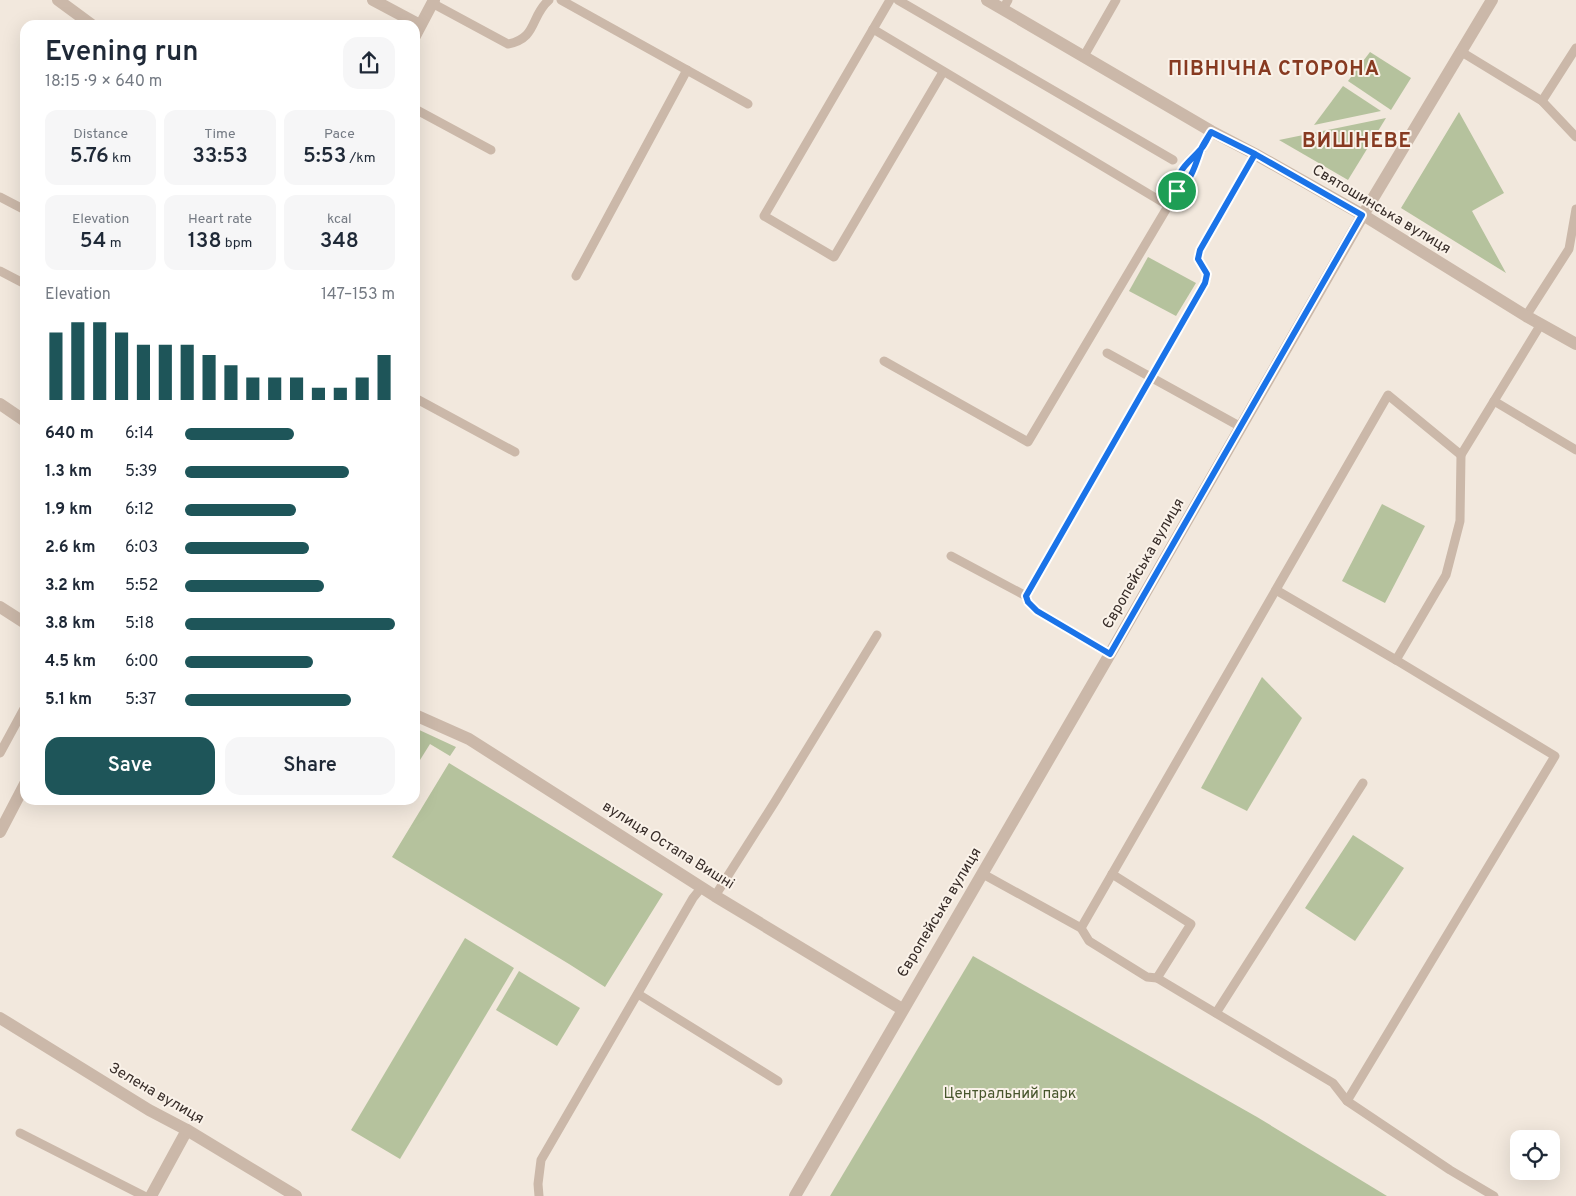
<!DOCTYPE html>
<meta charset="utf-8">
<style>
body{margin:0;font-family:Overpass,sans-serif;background:#f6f6f7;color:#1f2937;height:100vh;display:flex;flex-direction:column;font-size:19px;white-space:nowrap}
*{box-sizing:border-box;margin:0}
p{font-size:16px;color:#747a83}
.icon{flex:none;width:28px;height:28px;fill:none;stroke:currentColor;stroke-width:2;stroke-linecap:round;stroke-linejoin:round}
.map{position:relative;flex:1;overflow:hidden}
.panel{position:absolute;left:20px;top:20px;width:400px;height:785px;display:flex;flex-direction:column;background:#fff;border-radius:15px;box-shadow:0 5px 20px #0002}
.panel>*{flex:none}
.fabs{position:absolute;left:1510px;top:1130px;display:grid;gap:10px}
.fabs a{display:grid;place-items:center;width:50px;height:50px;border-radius:10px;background:#fff;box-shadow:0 5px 20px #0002;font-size:25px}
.pin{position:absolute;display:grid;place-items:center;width:42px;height:42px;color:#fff;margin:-21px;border:2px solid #fff;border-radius:50%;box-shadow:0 1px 5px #0007}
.round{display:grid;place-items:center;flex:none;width:52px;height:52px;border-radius:15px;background:#f6f6f7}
.head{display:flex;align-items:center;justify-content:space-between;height:85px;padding:0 25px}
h1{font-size:28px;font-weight:600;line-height:38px}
.figures{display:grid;grid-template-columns:repeat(3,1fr);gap:8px;height:85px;padding:5px 25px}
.figures div{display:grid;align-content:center;border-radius:12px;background:#f6f6f7;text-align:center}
.figures b{font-size:21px;font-weight:600}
.figures small{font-size:14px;font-weight:400}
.figures p{font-size:14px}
.chart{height:140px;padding:10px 25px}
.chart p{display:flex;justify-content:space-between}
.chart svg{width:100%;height:90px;margin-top:5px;stroke:#1e5559;stroke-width:6}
.button{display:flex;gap:10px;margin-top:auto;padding:10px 25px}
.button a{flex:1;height:58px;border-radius:15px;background:#1e5559;color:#fff;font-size:20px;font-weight:600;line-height:58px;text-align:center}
.button a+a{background:#f6f6f7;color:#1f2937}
ul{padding:0 25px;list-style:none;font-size:16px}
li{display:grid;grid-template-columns:80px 60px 1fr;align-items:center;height:38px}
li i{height:12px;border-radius:6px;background:#1e5559}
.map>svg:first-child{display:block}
.green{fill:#b5c29d}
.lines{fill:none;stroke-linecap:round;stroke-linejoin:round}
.service{stroke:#cbb8a9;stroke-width:9}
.minor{stroke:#cbb8a9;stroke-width:12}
.tertiary{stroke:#cbb8a9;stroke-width:12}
.route-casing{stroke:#fff;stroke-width:10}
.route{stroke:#1a73e8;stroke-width:6}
.labels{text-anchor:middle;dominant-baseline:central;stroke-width:4;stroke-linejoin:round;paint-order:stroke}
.street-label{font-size:15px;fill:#382d29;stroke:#faf2e9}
.park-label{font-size:15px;fill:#47562c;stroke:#faf2e9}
.district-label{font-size:20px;font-weight:bold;letter-spacing:1px;fill:#873a21;stroke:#faf2e9}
</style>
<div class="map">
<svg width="1576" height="1196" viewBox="0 0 1576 1196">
<rect width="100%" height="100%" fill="#f2e8dd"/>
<g class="green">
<path d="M1370,52L1411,78L1391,110L1348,81Z"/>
<path d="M1343,86L1381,111L1314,125Z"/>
<path d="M1459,112L1504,193L1472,211L1506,273L1401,208Z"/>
<path d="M1386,118L1348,180L1279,140Z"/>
<path d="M1148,257L1196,283L1176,316L1129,291Z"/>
<path d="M1382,504L1425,526L1385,603L1342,581Z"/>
<path d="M1262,677L1302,718L1247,811L1201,788Z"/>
<path d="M415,728L456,747L450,756L430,744L415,768Z"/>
<path d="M449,763L663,894L605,987L569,964L392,857Z"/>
<path d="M1353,835L1404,868L1355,941L1305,908Z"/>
<path d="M465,938L514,968L400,1159L351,1130Z"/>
<path d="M973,956L1257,1117L1387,1196H830Z"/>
<path d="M519,971L580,1008L557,1046L496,1010Z"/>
</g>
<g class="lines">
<g class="service">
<path d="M561,0L748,104"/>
<path d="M890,0L764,216L834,257L943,72"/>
<path d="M898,0L1173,160"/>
<path d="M432,3L508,44C538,38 530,16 549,0"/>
<path d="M1003,9L1008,0"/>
<path d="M873,29L1169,206"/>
<path d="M1460,51L1542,101L1576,137"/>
<path d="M1084,56L1116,0"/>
<path d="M1542,101L1576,48"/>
<path d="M415,109L491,150"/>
<path d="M1177,191C1176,172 1188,160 1202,149"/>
<path d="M0,197L25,210"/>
<path d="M0,271L25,284"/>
<path d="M576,276L687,70"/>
<path d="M1526,316L1569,249L1576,209"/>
<path d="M1107,353L1241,427"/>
<path d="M884,361L1028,442L1177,191C1192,180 1195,166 1201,149C1204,143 1208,137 1211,131"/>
<path d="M415,398L515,452"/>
<path d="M1494,401L1576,450"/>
<path d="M951,556L1026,596"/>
<path d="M1276,590L1396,660L1446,575L1460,521L1461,455"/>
<path d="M1110,654L1037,611L1028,602L1026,596L1205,283L1207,274L1198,259L1200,250L1255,154"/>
<path d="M0,753L25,707"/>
<path d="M983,874L1081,928L1089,941L1147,977L1157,978L1333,1083L1347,1101L1450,1170L1494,1196"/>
<path d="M1112,874L1191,924L1157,978"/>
<path d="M715,896L776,800L877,635"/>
<path d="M1081,928L1388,395L1461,455L1541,324"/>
<path d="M638,994L778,1081"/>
<path d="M1216,1013L1363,783"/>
<path d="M1347,1101L1555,756L1396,660"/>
<path d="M20,1133L144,1196"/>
<path d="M539,1196L538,1184L541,1160L693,898L702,887"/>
</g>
<g class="minor">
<path d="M58,0L92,25"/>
<path d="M373,0L420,25"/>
<path d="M0,404L25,421"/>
<path d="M0,607L25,623"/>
<path d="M415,715L469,739L715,896L902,1009"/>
<path d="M151,1196L187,1130"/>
</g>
<g class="tertiary">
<path d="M987,0L1211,131L1255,154L1363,215L1526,316L1576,344"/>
<path d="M415,36L434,0"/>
<path d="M0,832L25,784"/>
<path d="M0,1018L149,1110L187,1130L296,1196"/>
<path d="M795,1196L1110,654L1363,215L1492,0"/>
</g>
</g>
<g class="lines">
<defs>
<path id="route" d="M1177,191C1192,180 1195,166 1201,149C1204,143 1208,137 1211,132L1255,154L1200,250L1198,259L1207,274L1205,283L1026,596L1028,602L1037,611L1110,654L1362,215L1255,154L1211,132C1208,137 1205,145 1201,149C1188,164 1176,169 1177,191"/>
</defs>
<use href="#route" class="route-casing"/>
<use href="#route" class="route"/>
</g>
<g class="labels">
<g class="street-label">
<text transform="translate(1381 210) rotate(31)">Святошинська вулиця</text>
<text transform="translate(1144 564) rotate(-60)">Європейська вулиця</text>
<text transform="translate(668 846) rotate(32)">вулиця Остапа Вишні</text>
<text transform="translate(940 913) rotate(-59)">Європейська вулиця</text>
<text transform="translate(156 1094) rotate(30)">Зелена вулиця</text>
</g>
<g class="park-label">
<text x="1010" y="1094">Центральний парк</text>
</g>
<g class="district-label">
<text x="1274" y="70">ПІВНІЧНА СТОРОНА</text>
<text x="1357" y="142">ВИШНЕВЕ</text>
</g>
</g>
</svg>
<div class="fabs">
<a><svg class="icon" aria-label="locate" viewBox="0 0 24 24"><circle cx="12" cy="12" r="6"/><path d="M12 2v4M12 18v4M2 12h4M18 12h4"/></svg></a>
</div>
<div class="pin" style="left:1177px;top:191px;background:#1e9e55"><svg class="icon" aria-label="arrive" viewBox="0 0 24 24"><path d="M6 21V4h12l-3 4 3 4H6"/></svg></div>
<section class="panel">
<div class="head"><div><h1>Evening run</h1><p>18:15 · 9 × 640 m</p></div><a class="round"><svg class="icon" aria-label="share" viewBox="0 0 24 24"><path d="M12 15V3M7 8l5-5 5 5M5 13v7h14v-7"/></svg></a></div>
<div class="figures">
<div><p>Distance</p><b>5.76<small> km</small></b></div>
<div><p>Time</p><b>33:53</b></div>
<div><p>Pace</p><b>5:53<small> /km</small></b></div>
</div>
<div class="figures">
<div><p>Elevation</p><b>54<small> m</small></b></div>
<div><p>Heart rate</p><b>138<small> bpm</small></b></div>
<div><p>kcal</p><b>348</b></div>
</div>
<div class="chart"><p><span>Elevation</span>147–153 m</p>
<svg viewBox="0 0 160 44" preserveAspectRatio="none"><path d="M5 44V11M15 44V6M25 44V6M35 44V11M45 44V17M55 44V17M65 44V17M75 44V22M85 44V27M95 44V33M105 44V33M115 44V33M125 44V38M135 44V38M145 44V33M155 44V22"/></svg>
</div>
<ul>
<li><b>640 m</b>6:14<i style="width:52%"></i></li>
<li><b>1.3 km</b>5:39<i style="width:78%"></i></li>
<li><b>1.9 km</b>6:12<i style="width:53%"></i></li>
<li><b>2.6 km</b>6:03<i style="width:59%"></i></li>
<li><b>3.2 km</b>5:52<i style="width:66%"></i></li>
<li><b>3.8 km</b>5:18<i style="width:100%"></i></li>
<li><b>4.5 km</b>6:00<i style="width:61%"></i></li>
<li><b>5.1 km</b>5:37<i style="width:79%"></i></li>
</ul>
<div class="button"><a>Save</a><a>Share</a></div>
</section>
</div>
